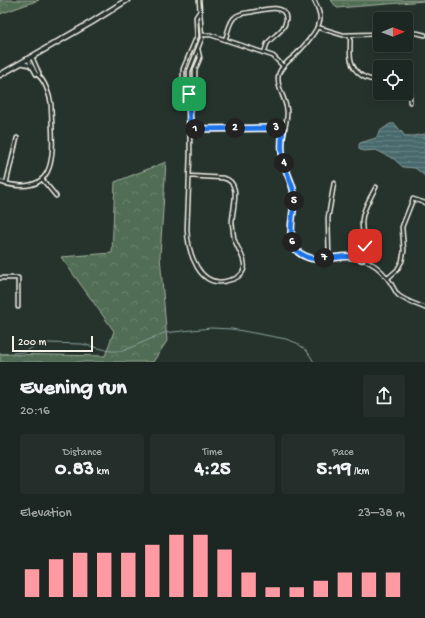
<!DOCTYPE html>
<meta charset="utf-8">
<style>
body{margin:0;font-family:"Gochi Hand",sans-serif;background:#252e2a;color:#f1f3f6;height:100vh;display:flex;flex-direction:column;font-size:15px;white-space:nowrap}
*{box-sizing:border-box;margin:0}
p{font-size:13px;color:#a0a5a5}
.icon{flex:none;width:22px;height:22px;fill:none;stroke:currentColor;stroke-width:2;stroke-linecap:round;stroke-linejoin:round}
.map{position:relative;height:362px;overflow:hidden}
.side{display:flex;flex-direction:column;background:#1c2622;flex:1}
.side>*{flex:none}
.needle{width:26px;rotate:89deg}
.fabs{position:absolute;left:373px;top:12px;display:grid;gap:8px}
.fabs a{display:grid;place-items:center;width:40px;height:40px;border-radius:4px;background:#1c2622;box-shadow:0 2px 10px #0003,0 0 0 1px #3a4340;font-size:20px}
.scale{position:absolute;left:12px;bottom:10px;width:81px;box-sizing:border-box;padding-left:4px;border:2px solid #f4f1e8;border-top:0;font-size:11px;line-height:14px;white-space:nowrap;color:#f4f1e8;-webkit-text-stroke:3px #26332d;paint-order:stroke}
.pin{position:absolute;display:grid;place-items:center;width:34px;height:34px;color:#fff;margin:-17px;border-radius:8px;box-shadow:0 2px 6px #0006}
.km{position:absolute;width:20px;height:20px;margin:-10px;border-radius:50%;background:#222;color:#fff;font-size:11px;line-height:20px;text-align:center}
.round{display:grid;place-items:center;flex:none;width:42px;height:42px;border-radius:4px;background:#252e2a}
.overview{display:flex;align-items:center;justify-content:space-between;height:68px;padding:0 20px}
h1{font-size:22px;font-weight:800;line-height:30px}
.figures{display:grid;grid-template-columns:repeat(3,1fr);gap:6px;height:68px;padding:4px 20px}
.figures div{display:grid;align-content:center;border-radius:4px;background:#252e2a;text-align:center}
.figures b{font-size:20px;font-weight:800}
.figures small{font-size:11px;font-weight:400}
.figures p{font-size:11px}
.chart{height:112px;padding:8px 20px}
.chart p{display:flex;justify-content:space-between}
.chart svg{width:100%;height:72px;margin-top:4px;stroke:#ff9aa2;stroke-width:6}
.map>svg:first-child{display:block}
.forest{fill:url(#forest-crowns);stroke:#a2af9e}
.water{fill:url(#water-rules);stroke:#8da19e}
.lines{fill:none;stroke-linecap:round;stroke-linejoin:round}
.stream{stroke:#8da19e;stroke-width:1}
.minor-casing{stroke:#f4f1e8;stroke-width:5.5}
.secondary-casing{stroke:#f4f1e8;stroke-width:7}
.minor{stroke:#26332d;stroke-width:2.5}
.secondary{stroke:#26332d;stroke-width:4}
.route-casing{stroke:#fff;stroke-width:8}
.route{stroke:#1a73e8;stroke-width:5}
</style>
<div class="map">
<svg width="425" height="362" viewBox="0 0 425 362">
<defs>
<pattern id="forest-crowns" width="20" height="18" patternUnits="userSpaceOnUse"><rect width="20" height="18" fill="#516d54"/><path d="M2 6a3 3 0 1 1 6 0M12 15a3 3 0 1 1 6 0" fill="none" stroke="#6b826d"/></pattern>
<pattern id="water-rules" width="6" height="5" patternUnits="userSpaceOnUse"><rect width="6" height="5" fill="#486b6d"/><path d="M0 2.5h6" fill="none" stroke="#638182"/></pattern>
</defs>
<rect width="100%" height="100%" fill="#26332d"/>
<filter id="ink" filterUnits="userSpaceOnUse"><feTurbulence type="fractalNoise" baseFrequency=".025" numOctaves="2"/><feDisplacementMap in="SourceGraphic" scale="8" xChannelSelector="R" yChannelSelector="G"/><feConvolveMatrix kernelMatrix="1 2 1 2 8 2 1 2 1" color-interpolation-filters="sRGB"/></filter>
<g filter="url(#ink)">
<g class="forest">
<path d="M0,0H39L0,14Z"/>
<path d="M331,0H425V1L337,8Z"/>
<path d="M166,162L160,256L167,341L153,362H0V354L105,356L114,331L61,257L112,253L115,182Z"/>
</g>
<path class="water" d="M390,124H395L405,136H413L425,134V176L415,168L403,167L394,159L376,150L363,151L359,149V145L360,143L376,138L380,131Z"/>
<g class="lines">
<path class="stream" d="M0,354L25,352L38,344L48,343L82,344L111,351H123L164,333L211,328L232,329L286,339L297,343L307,351L314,362"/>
<defs>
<g id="minor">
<path d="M314,0C317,6 321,14 320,20C318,31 301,50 293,57C288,61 282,66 279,73C275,86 286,98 287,111C288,125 280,138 282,153C284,168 293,181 294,196C296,213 283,238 297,252C314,268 341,251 360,258C371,262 381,269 388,279C392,284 394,290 398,295C405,301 416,304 425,308"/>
<path d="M317,27L343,35L380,34"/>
<path d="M406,33H417L425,35"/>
<path d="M202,35H211L273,56L283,66"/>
<path d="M350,35C351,43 349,52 351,60C354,74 367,81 380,80"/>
<path d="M225,40C228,33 229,21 235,17C239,13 247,13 252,12C262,10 287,2 286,20C285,31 272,36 267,44C266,47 265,50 264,53"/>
<path d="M32,57L39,73V75"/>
<path d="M21,63L29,65L33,68"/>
<path d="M406,79H409L410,102"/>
<path d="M189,93L183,88V69L197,36L196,17L200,11"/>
<path d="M189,104L195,98V70L200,58L198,49"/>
<path d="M190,129L277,128L283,130"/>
<path d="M189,176L223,178C243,182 232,208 232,223C233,228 233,233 234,238C236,247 247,260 244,269C242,275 236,279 230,280C199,291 188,252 187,229L190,155L189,71L202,38L199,0"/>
<path d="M42,179L56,196"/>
<path d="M0,182C64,201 52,145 51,103C49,94 45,79 36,74L28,59"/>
<path d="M6,184L17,138"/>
<path d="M329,258L328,218L334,183"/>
<path d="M362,259C367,243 362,237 362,222C362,210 371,197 376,187"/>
<path d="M0,278H18V307"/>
<path d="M388,278L397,270L402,261L404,251L402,227L413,199L425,203"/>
</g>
<path id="secondary" d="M0,75L92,22L127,0"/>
</defs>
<use href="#minor" class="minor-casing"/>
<use href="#secondary" class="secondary-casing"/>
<use href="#minor" class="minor"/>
<use href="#secondary" class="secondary"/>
</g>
</g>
<g class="lines" filter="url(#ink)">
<defs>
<path id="route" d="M189,94L190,129L277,128L283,130C280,148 282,159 288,175C291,183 295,190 294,198C294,212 289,227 292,241C293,248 298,253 305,256C322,265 344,251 362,259L365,246"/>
</defs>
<use href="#route" class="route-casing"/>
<use href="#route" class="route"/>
</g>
</svg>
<div class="fabs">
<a><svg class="needle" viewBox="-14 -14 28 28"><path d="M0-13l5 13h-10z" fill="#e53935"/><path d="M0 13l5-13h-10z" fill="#a0a5a5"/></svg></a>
<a><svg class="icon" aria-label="locate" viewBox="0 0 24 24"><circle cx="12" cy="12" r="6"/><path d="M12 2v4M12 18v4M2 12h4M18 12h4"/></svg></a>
</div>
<div class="scale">200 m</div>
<div class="pin" style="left:189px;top:94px;background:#1e9e55"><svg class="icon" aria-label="arrive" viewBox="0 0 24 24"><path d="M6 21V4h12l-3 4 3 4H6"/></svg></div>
<div class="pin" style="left:365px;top:246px;background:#d93025"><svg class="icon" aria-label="check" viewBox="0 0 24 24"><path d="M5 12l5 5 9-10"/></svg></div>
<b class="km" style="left:195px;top:129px">1</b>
<b class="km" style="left:235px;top:128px">2</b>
<b class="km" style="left:276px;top:128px">3</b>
<b class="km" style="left:284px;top:163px">4</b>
<b class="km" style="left:294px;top:201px">5</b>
<b class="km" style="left:292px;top:242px">6</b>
<b class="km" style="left:324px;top:258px">7</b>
</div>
<section class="side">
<div class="overview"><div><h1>Evening run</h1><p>20:16</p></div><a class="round"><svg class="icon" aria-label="share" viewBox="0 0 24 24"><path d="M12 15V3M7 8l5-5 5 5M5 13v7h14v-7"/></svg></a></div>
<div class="figures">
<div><p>Distance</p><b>0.83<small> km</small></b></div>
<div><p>Time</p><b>4:25</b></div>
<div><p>Pace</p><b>5:19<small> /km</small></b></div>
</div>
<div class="chart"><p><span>Elevation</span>23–38 m</p>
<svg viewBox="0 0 160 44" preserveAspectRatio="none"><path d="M5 44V27M15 44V21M25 44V17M35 44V17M45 44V17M55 44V12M65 44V6M75 44V6M85 44V15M95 44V29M105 44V38M115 44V38M125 44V34M135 44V29M145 44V29M155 44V29"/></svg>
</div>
</section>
